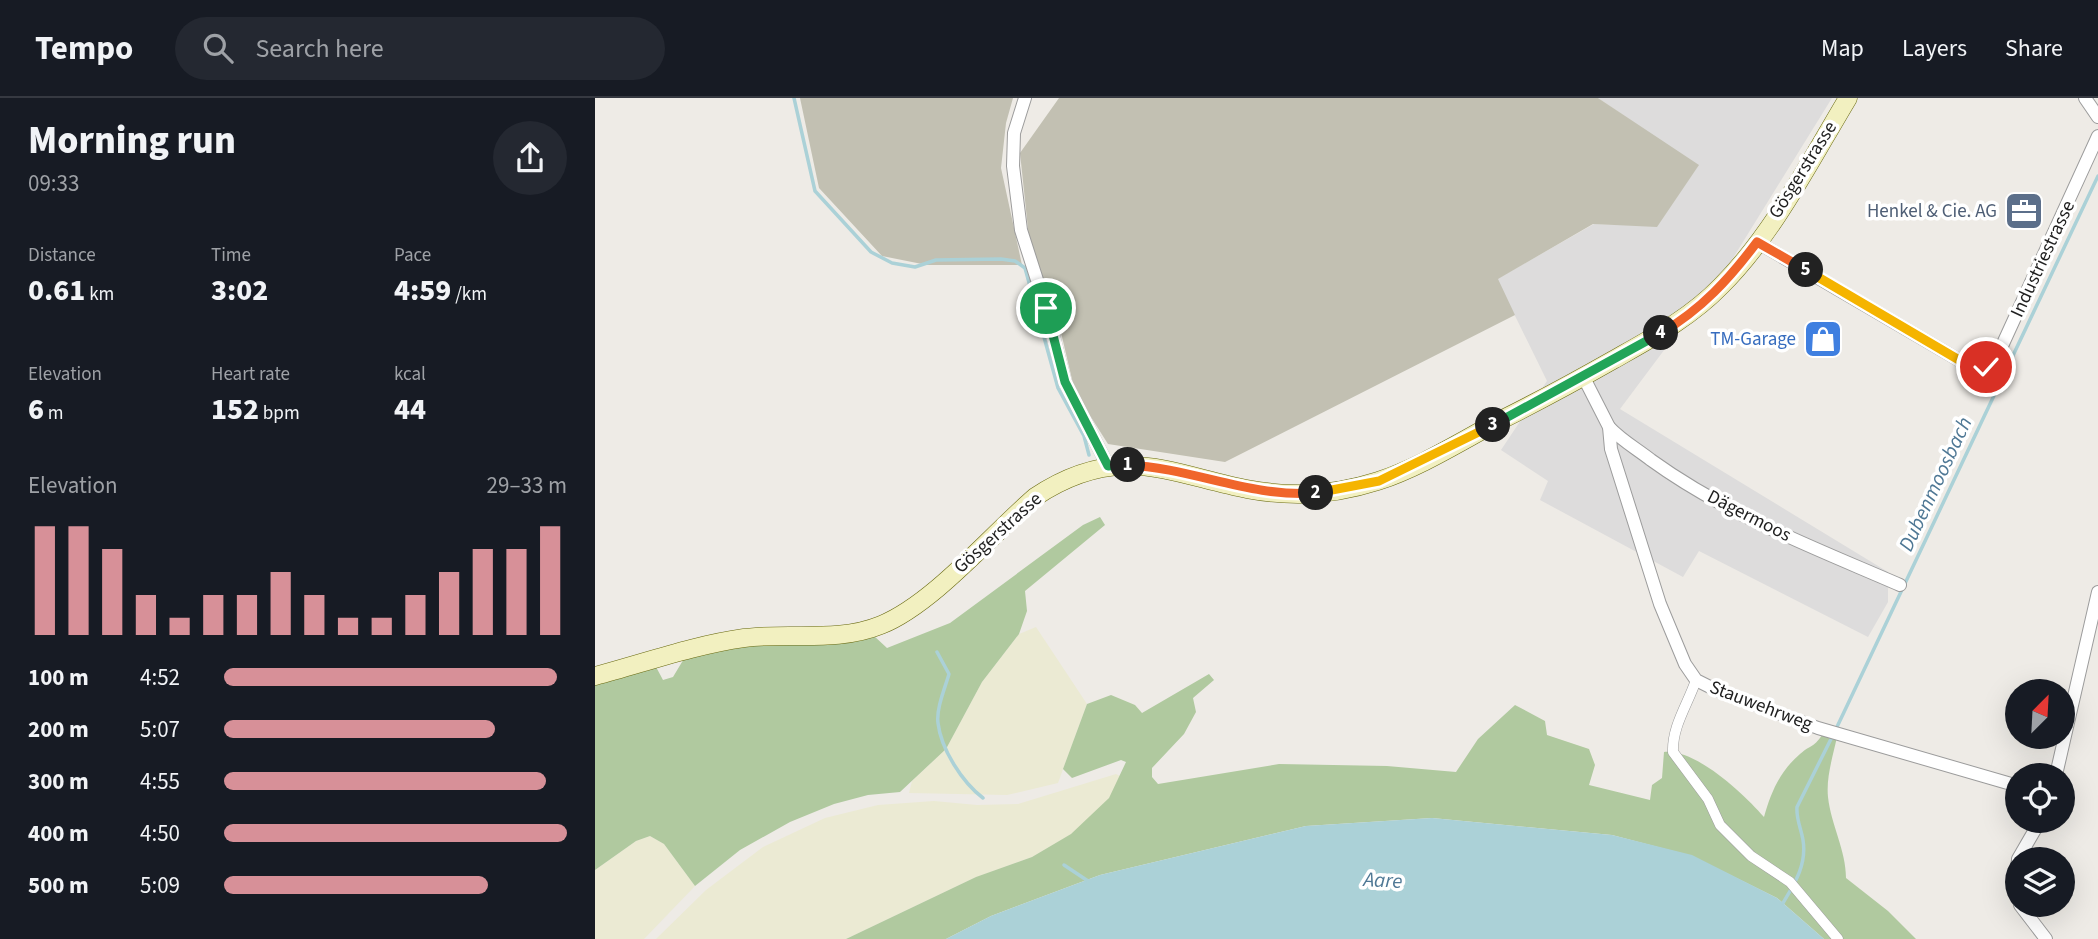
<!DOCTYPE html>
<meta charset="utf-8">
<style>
body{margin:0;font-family:"Source Sans 3",sans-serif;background:#242831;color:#f1f3f6;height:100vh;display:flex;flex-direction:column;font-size:26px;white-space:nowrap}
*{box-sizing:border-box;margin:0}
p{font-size:23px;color:#9ea1a6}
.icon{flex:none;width:38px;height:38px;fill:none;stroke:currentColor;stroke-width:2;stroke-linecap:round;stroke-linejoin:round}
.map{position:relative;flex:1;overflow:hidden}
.panel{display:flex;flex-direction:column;background:#171b24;width:595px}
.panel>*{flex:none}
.needle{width:46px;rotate:24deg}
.controls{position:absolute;left:1410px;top:581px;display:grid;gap:14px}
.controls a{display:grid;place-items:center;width:70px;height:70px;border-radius:50%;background:#171b24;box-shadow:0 7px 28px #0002;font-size:35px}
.pin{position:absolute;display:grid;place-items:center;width:60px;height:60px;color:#fff;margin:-30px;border:4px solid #fff;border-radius:50%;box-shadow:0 2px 7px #0007}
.km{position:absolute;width:35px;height:35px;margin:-18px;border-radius:50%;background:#222;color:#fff;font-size:19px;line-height:35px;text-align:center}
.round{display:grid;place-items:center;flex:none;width:74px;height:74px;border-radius:37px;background:#242831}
.headline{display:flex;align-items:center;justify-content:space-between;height:119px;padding:0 28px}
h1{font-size:38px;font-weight:800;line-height:52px}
.figures{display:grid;grid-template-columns:repeat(3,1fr);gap:10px;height:119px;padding:7px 28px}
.figures div{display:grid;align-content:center}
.figures b{font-size:30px;font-weight:800}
.figures small{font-size:19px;font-weight:400}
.figures p{font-size:19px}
.chart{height:196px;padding:14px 28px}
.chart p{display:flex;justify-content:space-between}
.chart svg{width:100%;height:126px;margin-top:7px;stroke:#d79098;stroke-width:6}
ul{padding:0 28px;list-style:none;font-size:23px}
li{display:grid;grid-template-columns:112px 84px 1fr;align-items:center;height:52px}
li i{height:18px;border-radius:9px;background:#d79098}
header{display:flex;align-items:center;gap:42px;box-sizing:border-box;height:98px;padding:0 35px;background:#171b24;border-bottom:2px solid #363941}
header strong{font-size:33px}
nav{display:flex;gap:38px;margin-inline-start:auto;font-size:24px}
.search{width:490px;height:63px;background:#242831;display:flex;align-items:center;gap:18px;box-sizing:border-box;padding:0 24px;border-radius:38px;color:#9ea1a6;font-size:26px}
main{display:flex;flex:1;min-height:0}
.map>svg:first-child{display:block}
.residential{fill:#dddcdc}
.construction{fill:#c2c0b2}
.farmland{fill:#ebead3}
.forest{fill:#b0c99f}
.water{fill:#abd1d7}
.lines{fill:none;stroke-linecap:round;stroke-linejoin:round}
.stream{stroke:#abd1d7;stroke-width:3.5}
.pedestrian-casing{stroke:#9c9c9c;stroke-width:11}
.minor-casing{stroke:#9c9c9c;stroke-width:14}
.secondary-casing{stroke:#696a11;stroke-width:19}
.pedestrian{stroke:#fff;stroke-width:10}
.minor{stroke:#fff;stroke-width:12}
.secondary{stroke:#f2f0c0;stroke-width:18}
.split-1-casing{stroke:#fff;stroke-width:14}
.split-2-casing{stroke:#fff;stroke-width:14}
.split-3-casing{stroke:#fff;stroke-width:14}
.split-4-casing{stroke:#fff;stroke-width:14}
.split-5-casing{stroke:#fff;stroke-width:14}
.split-6-casing{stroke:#fff;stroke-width:14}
.split-1{stroke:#22a559;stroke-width:9}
.split-2{stroke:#f0652b;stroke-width:9}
.split-3{stroke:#f5b400;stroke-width:9}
.split-4{stroke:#22a559;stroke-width:9}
.split-5{stroke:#f0652b;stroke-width:9}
.split-6{stroke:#f5b400;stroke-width:9}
.labels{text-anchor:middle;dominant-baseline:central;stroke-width:7;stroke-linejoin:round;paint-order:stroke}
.street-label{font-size:19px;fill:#1f1f1f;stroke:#fff}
.service-label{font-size:19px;fill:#4e5e75;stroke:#fff;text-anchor:end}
.shop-label{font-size:19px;fill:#366cbe;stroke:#fff;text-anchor:end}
.water-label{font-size:21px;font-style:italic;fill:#4f7895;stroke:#fff}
</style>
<header>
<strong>Tempo</strong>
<div class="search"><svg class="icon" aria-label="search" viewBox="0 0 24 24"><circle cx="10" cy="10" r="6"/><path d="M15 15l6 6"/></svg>Search here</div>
<nav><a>Map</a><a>Layers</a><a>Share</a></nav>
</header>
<main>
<section class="panel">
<div class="headline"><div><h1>Morning run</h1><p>09:33</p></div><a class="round"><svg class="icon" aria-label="share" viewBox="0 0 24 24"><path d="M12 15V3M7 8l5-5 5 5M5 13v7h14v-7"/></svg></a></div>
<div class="figures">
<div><p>Distance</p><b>0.61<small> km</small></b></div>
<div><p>Time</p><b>3:02</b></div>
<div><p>Pace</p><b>4:59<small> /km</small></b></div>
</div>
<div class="figures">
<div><p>Elevation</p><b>6<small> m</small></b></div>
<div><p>Heart rate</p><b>152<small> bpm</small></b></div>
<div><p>kcal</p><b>44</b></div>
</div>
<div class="chart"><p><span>Elevation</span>29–33 m</p>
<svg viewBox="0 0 160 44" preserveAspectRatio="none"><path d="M5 44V6M15 44V6M25 44V14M35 44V30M45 44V38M55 44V30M65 44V30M75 44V22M85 44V30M95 44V38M105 44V38M115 44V30M125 44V22M135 44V14M145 44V14M155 44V6"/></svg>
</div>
<ul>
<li><b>100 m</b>4:52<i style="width:97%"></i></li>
<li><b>200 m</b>5:07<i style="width:79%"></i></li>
<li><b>300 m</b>4:55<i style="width:94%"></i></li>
<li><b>400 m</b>4:50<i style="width:100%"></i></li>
<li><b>500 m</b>5:09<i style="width:77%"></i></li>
</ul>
</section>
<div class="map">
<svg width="1503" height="841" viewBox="0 0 1503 841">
<rect width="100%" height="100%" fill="#eeebe6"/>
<path class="residential" d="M1003,0H1237L1138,160L1025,311L1293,474V504L1273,539L1104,453L1088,479L945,402L953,383L906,352L952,283L902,181L999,126L1062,128L1103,68Z"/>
<g class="construction">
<path d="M205,0H418L411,25L406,70L427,167H332L287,158L224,90Z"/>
<path d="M464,0H1003L1104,67L1062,129L998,126L903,181L920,217L630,364L513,346L480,294L464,226L434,140L425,55Z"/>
</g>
<g class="farmland">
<path d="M441,529L492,606L463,685L412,697L314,695L317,683L351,651L387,584L424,536Z"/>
<path d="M521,676L525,678L517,697L482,733L437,759L379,780L251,841H61L111,792L168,749L230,720L283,707L339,703L382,707L423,706Z"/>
<path d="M55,738L69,746L100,788L49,841H0V772L41,743Z"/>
</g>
<g class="forest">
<path d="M505,419L510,427L430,493L432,513L424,536L387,584L351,651L305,694L273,697L239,706L195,724L145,752L100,788L69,746L55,738L41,743L0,772V585L60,567L68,582L78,579L90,559L132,550L278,537L292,550L355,525L488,427Z"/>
<path d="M614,576L619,582L598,600L601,614L589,636L557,670V679L563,686L684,666L792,668L861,674L883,641L920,607L950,623L952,637L994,651L1000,667L994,687L1055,702L1057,687L1067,680L1069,654C1101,651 1148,695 1169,719C1176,694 1185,673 1205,656C1218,645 1218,651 1229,634L1242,639C1238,658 1231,679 1233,699C1236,727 1251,752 1251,780L1293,813L1321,841H1229L1182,800L1097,758L1017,737L837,720L711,728L505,777L396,818L351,841H251L381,779L437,759L476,736L514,700L531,664L526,662L477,680L468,671L492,606L516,597L540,607L547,615Z"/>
</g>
<path class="water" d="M837,720L1017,737L1097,757L1182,800L1229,841H351L396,818L505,777L711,728Z"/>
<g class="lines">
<g class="stream">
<path d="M199,0L220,93L276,154L297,165L320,169L341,162L406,161L420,163L430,170L463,290L489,338L494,357"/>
<path d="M342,554L354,576C350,590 341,611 343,625C346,651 367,684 388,700"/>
<path d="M1241,631L1503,78"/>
<path d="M469,767L493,783"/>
<path d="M1188,805C1200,785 1212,766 1208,742C1206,730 1201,721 1202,709L1237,639"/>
</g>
<defs>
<path id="pedestrian" d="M1101,582C1093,606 1077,628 1078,654L1113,701L1125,727L1156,758L1195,784L1243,841"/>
<g id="minor">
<path d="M430,0L419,35L418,68L426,132L451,210L470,284L513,368"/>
<path d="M1490,0L1503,19"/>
<path d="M1162,144L1381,272L1391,269L1401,261L1503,38"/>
<path d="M988,278L1014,329L1016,351L1065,506L1090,566L1101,582L1121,592L1223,630L1423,688"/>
<path d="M1014,329C1026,342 1042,351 1056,362C1132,417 1220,450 1305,487"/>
<path d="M1461,677L1503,494"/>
<path d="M1423,761L1445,723"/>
<path d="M1423,763L1418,786L1423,802"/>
<path d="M1425,807L1451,841"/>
</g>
<path id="secondary" d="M0,578C49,565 99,547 149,540C195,534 242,545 286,527C338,506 396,437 440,399C544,330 600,397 705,396C731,396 758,391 783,383C826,369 866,343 906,322C944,303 981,283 1018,262C1057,240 1095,220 1126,188C1179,135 1215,63 1253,0"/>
</defs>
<use href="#pedestrian" class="pedestrian-casing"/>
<use href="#minor" class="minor-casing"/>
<use href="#secondary" class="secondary-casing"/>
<use href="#pedestrian" class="pedestrian"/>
<use href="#minor" class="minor"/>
<use href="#secondary" class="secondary"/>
</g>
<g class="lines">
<defs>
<path id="split-1" d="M451,210L470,284L513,368L533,367"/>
<path id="split-2" d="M533,367C597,370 656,400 721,395"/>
<path id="split-3" d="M721,395L784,383L898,327"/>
<path id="split-4" d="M898,327L1066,235"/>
<path id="split-5" d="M1066,235C1106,212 1135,180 1162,144L1211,172"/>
<path id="split-6" d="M1211,172L1381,272L1391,269"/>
</defs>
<use href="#split-1" class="split-1-casing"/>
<use href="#split-2" class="split-2-casing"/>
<use href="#split-3" class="split-3-casing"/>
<use href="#split-4" class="split-4-casing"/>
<use href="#split-5" class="split-5-casing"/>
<use href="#split-6" class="split-6-casing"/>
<use href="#split-1" class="split-1"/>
<use href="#split-2" class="split-2"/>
<use href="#split-3" class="split-3"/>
<use href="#split-4" class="split-4"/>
<use href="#split-5" class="split-5"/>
<use href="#split-6" class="split-6"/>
</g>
<defs>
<symbol id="office-square" viewBox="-11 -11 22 22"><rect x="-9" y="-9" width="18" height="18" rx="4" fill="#5c6f8a" stroke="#fff"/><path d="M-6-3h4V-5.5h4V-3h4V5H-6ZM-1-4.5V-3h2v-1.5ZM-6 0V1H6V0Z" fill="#fff"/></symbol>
<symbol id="shop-square" viewBox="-11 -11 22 22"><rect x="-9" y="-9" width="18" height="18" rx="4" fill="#3f7fe0" stroke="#fff"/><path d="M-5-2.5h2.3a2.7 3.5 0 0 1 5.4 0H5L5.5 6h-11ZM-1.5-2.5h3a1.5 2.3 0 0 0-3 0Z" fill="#fff"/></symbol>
</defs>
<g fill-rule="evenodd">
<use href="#office-square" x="1407" y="91" width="44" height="44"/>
<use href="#shop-square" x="1206" y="219" width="44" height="44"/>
</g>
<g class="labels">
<g class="street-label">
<text transform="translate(1208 72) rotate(-58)">Gösgerstrasse</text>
<text transform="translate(1448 161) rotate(-65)">Industriestrasse</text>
<text transform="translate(1154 418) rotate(27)">Dägermoos</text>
<text transform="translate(403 435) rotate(-42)">Gösgerstrasse</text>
<text transform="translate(1166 608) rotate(21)">Stauwehrweg</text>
</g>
<g class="service-label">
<text x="1402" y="113">Henkel &amp; Cie. AG</text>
</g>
<g class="shop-label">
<text x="1201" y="241">TM-Garage</text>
</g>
<g class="water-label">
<text transform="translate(1340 386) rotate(-65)">Dubenmoosbach</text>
<text transform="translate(788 782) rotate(3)">Aare</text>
</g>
</g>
</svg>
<div class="controls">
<a><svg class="needle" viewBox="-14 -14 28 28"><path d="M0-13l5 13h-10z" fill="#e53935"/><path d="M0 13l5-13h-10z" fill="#9ea1a6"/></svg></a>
<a><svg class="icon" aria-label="locate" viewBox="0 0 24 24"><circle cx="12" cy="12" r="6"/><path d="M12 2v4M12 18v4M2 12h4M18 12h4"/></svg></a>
<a><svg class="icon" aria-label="layers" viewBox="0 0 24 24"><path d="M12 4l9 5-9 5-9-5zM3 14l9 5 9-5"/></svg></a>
</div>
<div class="pin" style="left:451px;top:210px;background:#1e9e55"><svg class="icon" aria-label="arrive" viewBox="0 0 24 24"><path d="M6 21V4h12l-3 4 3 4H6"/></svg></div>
<div class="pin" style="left:1391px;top:269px;background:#d93025"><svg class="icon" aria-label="check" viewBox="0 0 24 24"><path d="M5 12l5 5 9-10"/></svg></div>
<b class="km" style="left:533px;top:367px">1</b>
<b class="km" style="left:721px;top:395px">2</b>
<b class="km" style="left:898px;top:327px">3</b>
<b class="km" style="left:1066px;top:235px">4</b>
<b class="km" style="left:1211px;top:172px">5</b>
</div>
</main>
